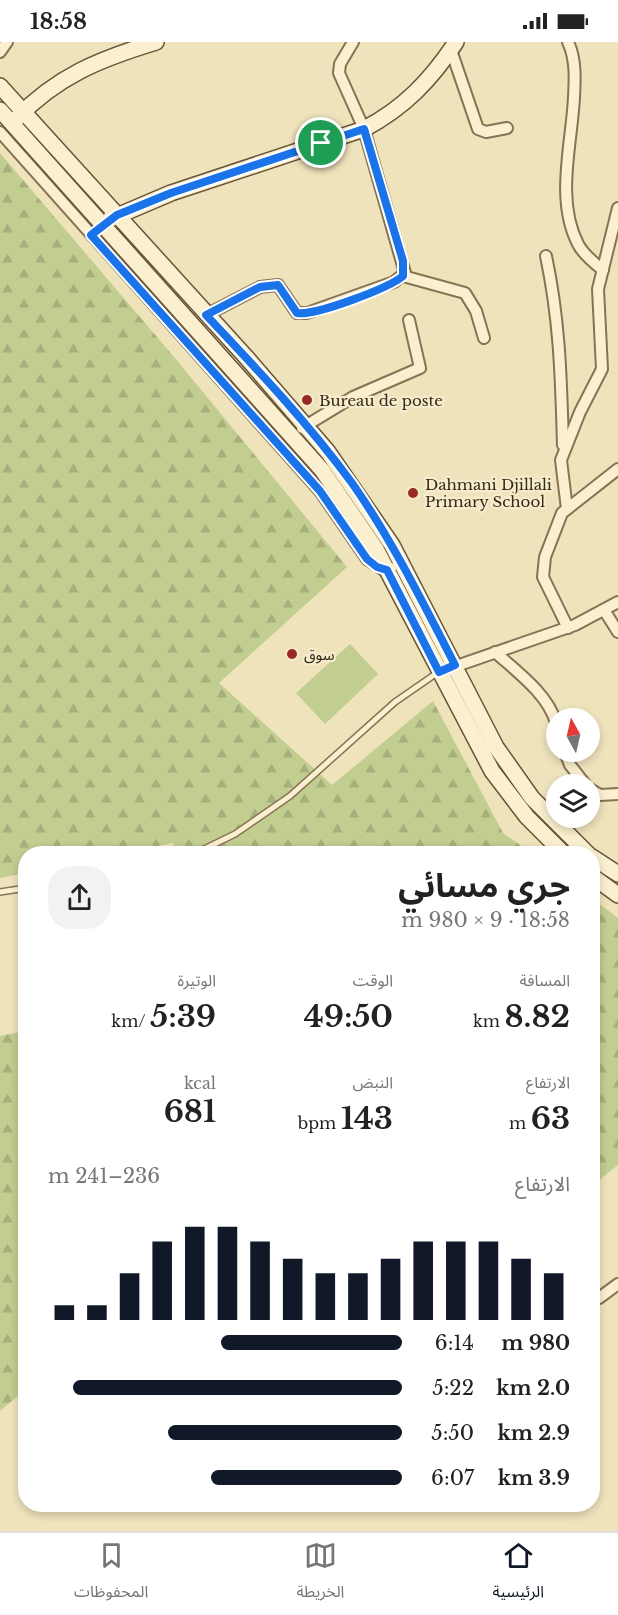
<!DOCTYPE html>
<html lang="ar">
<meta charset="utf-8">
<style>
body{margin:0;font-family:"Libre Baskerville","Noto Sans Arabic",serif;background:#f2f2f2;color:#222;direction:rtl;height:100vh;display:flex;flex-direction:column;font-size:22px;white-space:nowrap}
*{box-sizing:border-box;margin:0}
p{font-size:20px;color:#767676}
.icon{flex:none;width:33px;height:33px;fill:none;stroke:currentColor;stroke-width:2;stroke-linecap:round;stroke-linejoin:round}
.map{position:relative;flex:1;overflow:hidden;direction:ltr}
.details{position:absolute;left:18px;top:804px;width:582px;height:666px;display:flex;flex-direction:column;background:#fff;border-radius:24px;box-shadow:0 3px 9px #0003;direction:rtl}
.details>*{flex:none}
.needle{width:39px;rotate:352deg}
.controls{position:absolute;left:546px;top:666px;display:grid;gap:12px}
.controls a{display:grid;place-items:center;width:54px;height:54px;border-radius:50%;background:#fff;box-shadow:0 3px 9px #0003;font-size:30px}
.pin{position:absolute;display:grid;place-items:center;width:51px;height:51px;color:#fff;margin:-26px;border:3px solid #fff;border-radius:50%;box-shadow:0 2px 6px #0007}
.round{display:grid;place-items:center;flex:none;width:63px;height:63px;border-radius:24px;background:#f2f2f2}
.head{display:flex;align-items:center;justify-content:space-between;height:102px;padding:0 30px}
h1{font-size:33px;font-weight:700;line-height:45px}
.metrics{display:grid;grid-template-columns:repeat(3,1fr);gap:9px;height:102px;padding:6px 30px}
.metrics div{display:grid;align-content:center}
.metrics b{font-size:30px;font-weight:700}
.metrics small{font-size:16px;font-weight:400}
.metrics p{font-size:16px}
.chart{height:168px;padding:12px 30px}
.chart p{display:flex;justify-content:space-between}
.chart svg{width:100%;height:108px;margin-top:6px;stroke:#111827;stroke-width:6}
ul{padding:0 30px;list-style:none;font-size:20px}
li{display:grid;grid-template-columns:96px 72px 1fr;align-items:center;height:45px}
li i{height:15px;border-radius:8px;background:#111827}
.status{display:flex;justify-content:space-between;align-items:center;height:42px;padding:0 30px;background:#fff;direction:ltr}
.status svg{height:16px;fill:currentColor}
.menu{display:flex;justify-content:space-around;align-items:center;height:84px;border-top:2px solid #e0e0e0;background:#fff;font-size:16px;color:#767676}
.menu a{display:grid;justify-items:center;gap:3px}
.menu .on{color:#111827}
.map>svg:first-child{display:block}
.forest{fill:url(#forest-firs)}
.pitch{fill:#c2cd90}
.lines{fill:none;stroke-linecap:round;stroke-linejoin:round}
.lane-casing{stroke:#877255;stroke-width:8}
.street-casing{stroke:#877255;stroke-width:14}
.secondary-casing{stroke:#685338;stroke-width:18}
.lane{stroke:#faf0cf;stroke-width:5}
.street{stroke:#faf0cf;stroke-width:10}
.secondary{stroke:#faf0cf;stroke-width:15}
.route-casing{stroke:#fff;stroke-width:12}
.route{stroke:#1a73e8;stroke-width:8}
.poi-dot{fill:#982923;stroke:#f6eccb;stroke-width:2}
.labels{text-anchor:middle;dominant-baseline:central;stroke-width:4.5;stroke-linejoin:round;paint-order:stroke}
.poi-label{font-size:15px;fill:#35291a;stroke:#f6eccb;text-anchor:start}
</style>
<div class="status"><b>18:58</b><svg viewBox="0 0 49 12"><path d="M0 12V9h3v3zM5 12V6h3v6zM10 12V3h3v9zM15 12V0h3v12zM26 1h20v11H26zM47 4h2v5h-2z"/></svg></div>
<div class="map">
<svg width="618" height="1489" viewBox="0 0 618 1489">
<defs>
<pattern id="forest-firs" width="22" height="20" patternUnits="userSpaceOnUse" patternTransform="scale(1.5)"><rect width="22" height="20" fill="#c2cd90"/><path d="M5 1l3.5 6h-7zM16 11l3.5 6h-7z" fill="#a7b07c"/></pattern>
</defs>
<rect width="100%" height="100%" fill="#efe3bc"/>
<g class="forest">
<path d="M0,111L174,315L347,525L219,641L332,743L433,659L503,791L531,811L176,812L173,801L123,811L26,812L25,831L0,836Z"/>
<path d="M593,857L618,876V1123L593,1143Z"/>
<path d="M25,989V1348L0,1369V994Z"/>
</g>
<path class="pitch" d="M350,602L378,632L325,682L296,651Z"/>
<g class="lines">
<defs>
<g id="lane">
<path d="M194,812L235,792L290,754L395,660L437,631"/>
<path d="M0,850L26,846"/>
</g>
<g id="street">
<path d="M568,0C576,17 575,36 574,55C572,101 555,158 578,202C583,212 594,221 603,228"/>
<path d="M451,8L478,87L486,90L507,86"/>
<path d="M0,10L7,0"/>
<path d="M0,90L320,449L367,517L384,528L391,526"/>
<path d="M546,214C560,280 561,337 563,403"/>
<path d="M403,234L465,251L476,269L484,296"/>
<path d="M206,273L260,245L278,243L297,271H307L394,240L405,231L364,87L339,31L340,22L353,0"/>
<path d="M302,386L353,355L420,326L409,278"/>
<path d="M567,467L561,418L580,370L602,327L598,247L618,166"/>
<path d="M604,568L618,590"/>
<path d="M568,586L543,535L545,515L562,471L618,427"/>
<path d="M495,610C517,630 548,652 556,681"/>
<path d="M439,630L575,583L618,560"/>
<path d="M565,710L570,723L585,742"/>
<path d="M590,747L600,753L618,752"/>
<path d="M599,1256L618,1242"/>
</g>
<g id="secondary">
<path d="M0,44L246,315L328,410L392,503L496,705L532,756L588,812"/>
<path d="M0,68L322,428L376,507L492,729L527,775L564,812"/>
<path d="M16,77C57,34 100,17 156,0"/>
<path d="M110,177L171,151L364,87C404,66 431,38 456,0"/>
<path d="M592,815L618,832"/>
<path d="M592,834L618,853"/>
</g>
</defs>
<use href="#lane" class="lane-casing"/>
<use href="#street" class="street-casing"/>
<use href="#secondary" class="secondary-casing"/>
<use href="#lane" class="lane"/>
<use href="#street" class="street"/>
<use href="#secondary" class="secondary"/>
</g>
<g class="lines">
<defs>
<path id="route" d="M364,87L403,219V234C389,246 315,274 297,271L278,243L260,245L206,273C257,327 308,381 352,441C392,498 423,561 455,623L439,630L387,528L377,525L367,517L320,449L91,193L117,173L171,151Z"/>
</defs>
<use href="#route" class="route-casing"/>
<use href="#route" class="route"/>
</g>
<g class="poi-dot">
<circle cx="307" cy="358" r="6"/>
<circle cx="413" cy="451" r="6"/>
<circle cx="292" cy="612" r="6"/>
</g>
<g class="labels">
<g class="poi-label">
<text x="319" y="358">Bureau de poste</text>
<text x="425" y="442">Dahmani Djillali<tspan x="425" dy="17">Primary School</tspan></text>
<text x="304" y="612">سوق</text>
</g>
</g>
</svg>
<div class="controls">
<a><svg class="needle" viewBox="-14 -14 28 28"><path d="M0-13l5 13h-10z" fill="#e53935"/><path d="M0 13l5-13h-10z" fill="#767676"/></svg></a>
<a><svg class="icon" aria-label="layers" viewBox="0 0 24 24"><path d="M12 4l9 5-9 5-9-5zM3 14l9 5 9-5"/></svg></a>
</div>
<div class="pin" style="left:321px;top:101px;background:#1e9e55"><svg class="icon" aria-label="arrive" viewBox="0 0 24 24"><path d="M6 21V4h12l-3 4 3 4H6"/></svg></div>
<section class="details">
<div class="head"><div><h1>جري مسائي</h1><p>18:58 · 9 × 980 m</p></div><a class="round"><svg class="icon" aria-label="share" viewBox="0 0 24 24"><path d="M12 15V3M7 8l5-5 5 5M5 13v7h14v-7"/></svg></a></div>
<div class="metrics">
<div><p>المسافة</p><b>8.82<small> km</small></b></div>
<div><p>الوقت</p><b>49:50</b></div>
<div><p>الوتيرة</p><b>5:39<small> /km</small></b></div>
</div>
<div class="metrics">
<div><p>الارتفاع</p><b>63<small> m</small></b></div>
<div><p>النبض</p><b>143<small> bpm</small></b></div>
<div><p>kcal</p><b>681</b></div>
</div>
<div class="chart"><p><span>الارتفاع</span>236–241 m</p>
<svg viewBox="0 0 160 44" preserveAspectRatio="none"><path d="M5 44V38M15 44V38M25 44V25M35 44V12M45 44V6M55 44V6M65 44V12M75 44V19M85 44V25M95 44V25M105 44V19M115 44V12M125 44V12M135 44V12M145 44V19M155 44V25"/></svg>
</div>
<ul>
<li><b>980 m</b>6:14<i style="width:51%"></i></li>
<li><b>2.0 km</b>5:22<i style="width:93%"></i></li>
<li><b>2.9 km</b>5:50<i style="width:66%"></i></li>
<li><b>3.9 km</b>6:07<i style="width:54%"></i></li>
</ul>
</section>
</div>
<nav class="menu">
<a class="on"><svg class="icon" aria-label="home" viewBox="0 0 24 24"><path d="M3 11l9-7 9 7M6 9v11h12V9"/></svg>الرئيسية</a>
<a><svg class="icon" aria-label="map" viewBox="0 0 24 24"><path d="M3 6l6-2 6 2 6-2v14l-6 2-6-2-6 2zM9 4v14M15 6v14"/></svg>الخريطة</a>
<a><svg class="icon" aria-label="saved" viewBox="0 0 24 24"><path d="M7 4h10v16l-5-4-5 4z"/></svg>المحفوظات</a>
</nav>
